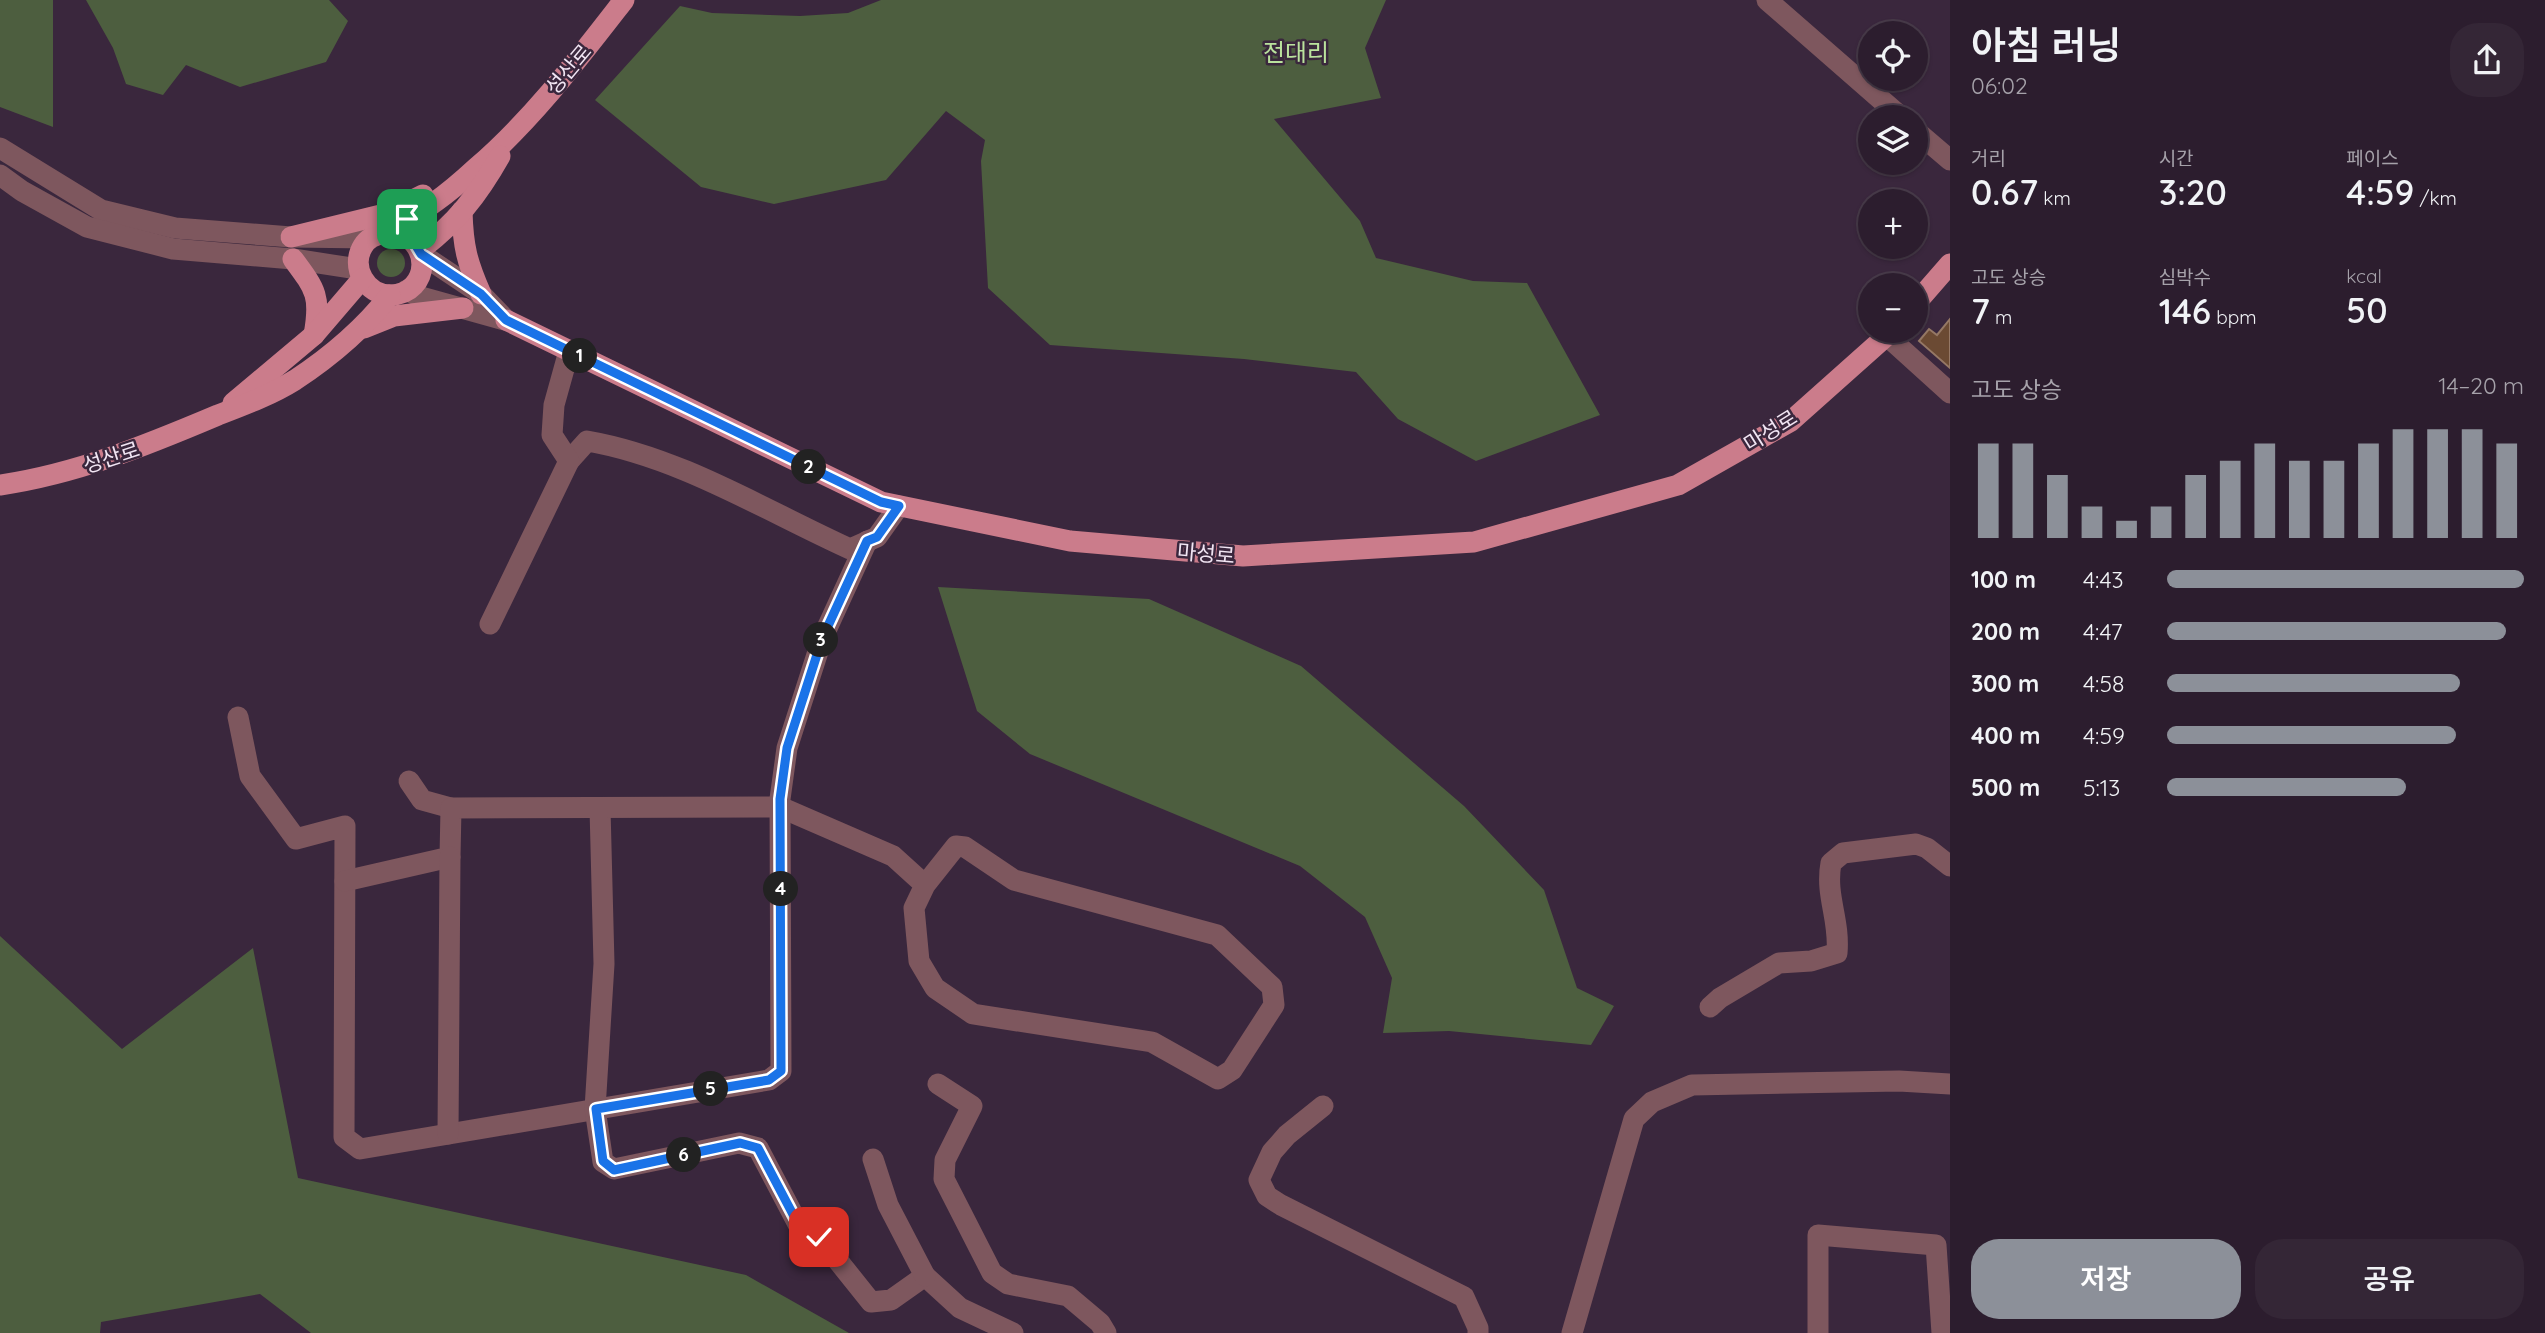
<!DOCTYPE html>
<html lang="ko">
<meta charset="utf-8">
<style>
body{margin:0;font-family:Quicksand,"Noto Sans KR",sans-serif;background:#342636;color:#f1f3f6;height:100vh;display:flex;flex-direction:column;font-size:26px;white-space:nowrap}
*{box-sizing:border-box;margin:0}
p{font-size:23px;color:#a6a2aa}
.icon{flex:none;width:38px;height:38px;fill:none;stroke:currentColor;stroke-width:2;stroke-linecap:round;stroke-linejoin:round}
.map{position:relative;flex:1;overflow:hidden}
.sheet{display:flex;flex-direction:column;background:#2c1d2e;width:595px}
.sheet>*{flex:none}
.fabs{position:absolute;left:1858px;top:21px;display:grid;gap:14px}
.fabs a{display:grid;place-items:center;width:70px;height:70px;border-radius:50%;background:#2c1d2e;box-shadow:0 2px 5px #0004,0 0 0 2px #483b4a;font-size:35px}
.pin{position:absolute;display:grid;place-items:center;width:60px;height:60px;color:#fff;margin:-30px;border-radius:14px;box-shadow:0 4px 10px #0006}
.km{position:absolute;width:35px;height:35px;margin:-18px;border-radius:50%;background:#222;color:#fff;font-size:19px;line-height:35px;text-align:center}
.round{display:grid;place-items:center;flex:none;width:74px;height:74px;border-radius:28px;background:#342636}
.head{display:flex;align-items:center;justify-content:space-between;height:119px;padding:0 21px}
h1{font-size:38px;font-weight:600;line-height:52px}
.metrics{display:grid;grid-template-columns:repeat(3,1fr);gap:10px;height:119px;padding:7px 21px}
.metrics div{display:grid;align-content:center}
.metrics b{font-size:35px;font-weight:600}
.metrics small{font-size:19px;font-weight:400}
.metrics p{font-size:19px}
.chart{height:196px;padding:14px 21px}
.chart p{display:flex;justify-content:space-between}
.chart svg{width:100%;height:126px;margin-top:7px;stroke:#8c9099;stroke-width:6}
.button{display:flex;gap:14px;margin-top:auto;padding:14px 21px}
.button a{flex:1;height:80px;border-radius:28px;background:#8c9099;color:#fff;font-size:28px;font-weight:600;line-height:80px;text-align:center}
.button a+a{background:#342636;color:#f1f3f6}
ul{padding:0 21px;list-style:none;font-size:23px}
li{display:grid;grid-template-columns:112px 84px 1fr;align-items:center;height:52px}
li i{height:18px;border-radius:9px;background:#8c9099}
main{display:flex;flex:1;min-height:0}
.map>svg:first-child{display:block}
.green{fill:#4d5e3f}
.building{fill:#6b4a33;stroke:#957865;stroke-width:2}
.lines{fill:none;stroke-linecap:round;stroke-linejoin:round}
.minor{stroke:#7e575e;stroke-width:21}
.major{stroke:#cb7c8b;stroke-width:21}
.route-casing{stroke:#fff;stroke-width:14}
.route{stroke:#1a73e8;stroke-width:9}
.labels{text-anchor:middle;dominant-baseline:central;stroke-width:5;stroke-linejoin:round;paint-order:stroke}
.street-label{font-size:21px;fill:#f1e5f3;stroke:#3a273d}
.quarter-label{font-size:24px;fill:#bae29d;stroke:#3a273d}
</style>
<main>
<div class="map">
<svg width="1950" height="1333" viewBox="0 0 1950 1333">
<rect width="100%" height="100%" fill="#3a273d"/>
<g class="green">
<path d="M0,0H53V127L0,107Z"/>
<path d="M86,0H329L348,21L326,62L240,87L186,65L163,95L126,84L113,48Z"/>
<path d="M881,0H1386L1365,48L1381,98L1274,119L1360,221L1376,258L1473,281L1527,283L1600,415L1476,461L1398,419L1356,372L1244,359L1050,345L988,288L981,161L985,140L946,111L886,180L774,204L701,187L595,100L680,6L712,13L800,16L848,13Z"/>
<circle cx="391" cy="263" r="14"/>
<path d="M938,587L1149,599L1301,666L1464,806L1544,890L1577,988L1614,1006L1591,1045L1449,1031L1383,1033L1392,978L1365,917L1300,866L1030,754L977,711Z"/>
<path d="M0,936L122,1049L253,948L298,1178L746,1275L849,1333H311L260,1294L101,1322L100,1333H0Z"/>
</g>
<path class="building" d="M1950,319V368L1919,341L1929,329L1937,335Z"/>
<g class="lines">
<g class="minor">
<path d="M1767,0L1901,117"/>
<path d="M1916,131L1950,160"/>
<path d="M0,148L101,210L175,228L291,237L370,238"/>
<path d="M0,175L22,191L87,227L173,249L293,259L358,269"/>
<path d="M421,254L481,294L506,320"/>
<path d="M407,290L418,296L504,320"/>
<path d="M1887,336L1950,393"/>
<path d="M569,461L587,441C680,457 764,510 850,549L877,537L899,506"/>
<path d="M490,624L569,461L552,435L554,405L569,351"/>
<path d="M238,717L250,776L296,839L345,826L344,1137L360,1149L769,1080L781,1071L780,799L787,748L822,639L867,541"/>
<path d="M409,781L422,800L451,808"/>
<path d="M600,808L604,964L595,1109L603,1162L614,1169L739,1143L758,1148L798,1224L819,1237L871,1302L891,1300L925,1276L960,1308L1013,1333"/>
<path d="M345,881L450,857L451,808L780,807L893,856L925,885L914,908L919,961L935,988L973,1014L1152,1042L1218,1079L1232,1070L1274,1005L1272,987L1217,935L1014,880L965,847L956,846L925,885"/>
<path d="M1710,1007L1720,998L1779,963L1811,961L1837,953C1840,919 1825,896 1831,863L1843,853L1916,844L1927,848L1950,866"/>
<path d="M938,1084L972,1106L945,1160L944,1179L992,1273L1008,1284L1068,1296L1100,1323L1106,1333"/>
<path d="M1323,1106L1287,1135L1272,1152L1259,1180L1267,1196L1281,1205L1464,1297L1478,1328V1333"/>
<path d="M448,1134L450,857"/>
<path d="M873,1159L888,1205L925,1276"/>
<path d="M1572,1333L1634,1119L1652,1102L1692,1085L1899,1081L1950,1084"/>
<path d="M1818,1333V1235L1936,1245L1942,1333"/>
</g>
<g class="major">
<path d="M462,211C463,247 467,262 481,294"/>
<path d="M389,230C435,238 430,294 391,295C366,295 350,267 363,246C370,235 379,235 390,230C405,223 422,212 435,202C449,192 463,180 476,168C532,120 579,58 624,0"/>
<path d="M291,237L385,214L423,195"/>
<path d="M420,250C456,223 478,195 500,156"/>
<path d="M293,259C316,290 321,296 314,335"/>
<path d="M1916,303L1950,264"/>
<path d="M506,320L881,502L1070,541L1243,556L1474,542L1678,485L1791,421L1892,331"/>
<path d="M364,328L394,316L463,308"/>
<path d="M233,403L314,335L362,279"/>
<path d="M0,485C76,474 147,445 218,415C244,405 271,395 295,380C330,357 364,328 390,295"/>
</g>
</g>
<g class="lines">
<defs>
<path id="route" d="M407,219L388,230L401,232L412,239L421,254L481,294L506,320L881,502L899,506L877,537L867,541L822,639L787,748L780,799L781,1071L769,1080L596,1109L603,1161L614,1170L740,1143L758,1148L798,1224L819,1237"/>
</defs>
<use href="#route" class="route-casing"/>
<use href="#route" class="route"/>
</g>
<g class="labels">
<g class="street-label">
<text transform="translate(568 69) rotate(-50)">성산로</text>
<text transform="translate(1770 430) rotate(-32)">마성로</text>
<text transform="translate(111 457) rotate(-18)">성산로</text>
<text transform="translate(1206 553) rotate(5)">마성로</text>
</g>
<g class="quarter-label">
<text x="1296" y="52">전대리</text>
</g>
</g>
</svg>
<div class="fabs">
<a><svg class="icon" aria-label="locate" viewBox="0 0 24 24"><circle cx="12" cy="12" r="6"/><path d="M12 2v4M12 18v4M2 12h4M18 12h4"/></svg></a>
<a><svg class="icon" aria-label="layers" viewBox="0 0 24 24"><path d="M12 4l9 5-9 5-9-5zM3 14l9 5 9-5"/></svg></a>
<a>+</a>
<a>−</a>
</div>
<div class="pin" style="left:407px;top:219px;background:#1e9e55"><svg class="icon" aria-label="arrive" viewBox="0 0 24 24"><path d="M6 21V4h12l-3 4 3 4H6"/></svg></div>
<div class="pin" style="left:819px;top:1237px;background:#d93025"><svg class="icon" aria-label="check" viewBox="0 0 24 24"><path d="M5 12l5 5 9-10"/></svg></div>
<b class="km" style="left:580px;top:356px">1</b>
<b class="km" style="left:809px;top:467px">2</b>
<b class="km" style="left:821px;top:640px">3</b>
<b class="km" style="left:781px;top:889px">4</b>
<b class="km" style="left:711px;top:1089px">5</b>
<b class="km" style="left:684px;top:1155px">6</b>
</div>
<section class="sheet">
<div class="head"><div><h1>아침 러닝</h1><p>06:02</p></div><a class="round"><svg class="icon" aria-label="share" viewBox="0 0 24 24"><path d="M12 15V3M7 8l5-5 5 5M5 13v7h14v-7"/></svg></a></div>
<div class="metrics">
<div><p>거리</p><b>0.67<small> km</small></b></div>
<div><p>시간</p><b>3:20</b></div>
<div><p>페이스</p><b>4:59<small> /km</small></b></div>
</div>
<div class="metrics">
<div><p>고도 상승</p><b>7<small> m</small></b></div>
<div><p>심박수</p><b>146<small> bpm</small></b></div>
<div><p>kcal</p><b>50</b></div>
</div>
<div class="chart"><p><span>고도 상승</span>14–20 m</p>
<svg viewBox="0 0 160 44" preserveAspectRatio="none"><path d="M5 44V11M15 44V11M25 44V22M35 44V33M45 44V38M55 44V33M65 44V22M75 44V17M85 44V11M95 44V17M105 44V17M115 44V11M125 44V6M135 44V6M145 44V6M155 44V11"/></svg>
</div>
<ul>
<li><b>100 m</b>4:43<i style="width:100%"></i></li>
<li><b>200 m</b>4:47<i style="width:95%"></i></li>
<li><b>300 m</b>4:58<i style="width:82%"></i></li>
<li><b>400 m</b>4:59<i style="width:81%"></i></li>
<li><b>500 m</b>5:13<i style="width:67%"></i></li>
</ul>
<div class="button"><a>저장</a><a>공유</a></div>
</section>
</main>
